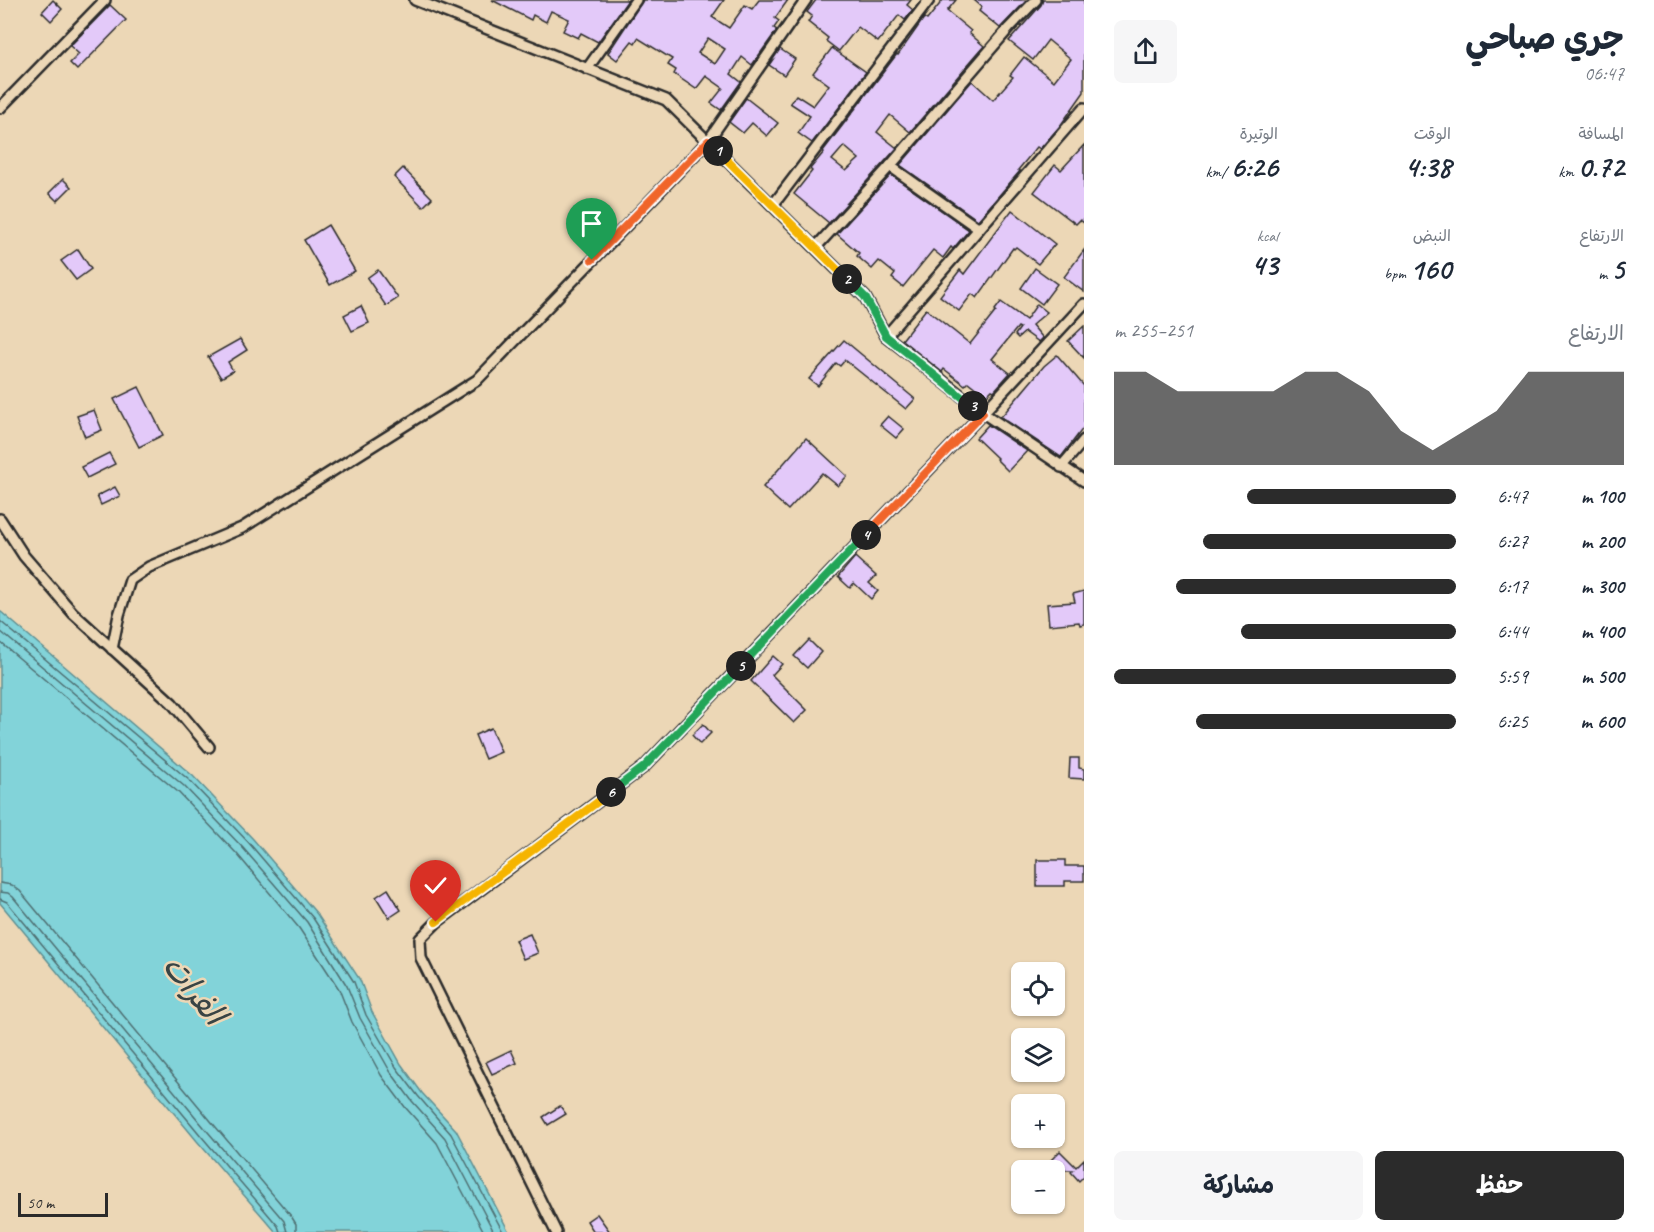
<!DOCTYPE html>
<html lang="ar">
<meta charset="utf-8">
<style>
body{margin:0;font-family:Caveat,"Playpen Sans Arabic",sans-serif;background:#f6f6f7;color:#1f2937;direction:rtl;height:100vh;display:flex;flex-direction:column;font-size:22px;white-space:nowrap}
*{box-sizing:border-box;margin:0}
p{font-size:20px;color:#747a83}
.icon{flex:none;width:33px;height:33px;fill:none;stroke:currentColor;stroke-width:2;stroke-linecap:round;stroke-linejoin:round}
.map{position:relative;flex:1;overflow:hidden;direction:ltr}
.drawer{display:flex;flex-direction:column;background:#fff;width:570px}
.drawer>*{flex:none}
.tools{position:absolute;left:1011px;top:962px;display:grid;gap:12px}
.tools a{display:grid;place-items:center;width:54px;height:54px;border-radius:9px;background:#fff;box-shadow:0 2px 4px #0004;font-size:30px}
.scale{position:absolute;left:18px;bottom:15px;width:90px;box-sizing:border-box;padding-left:6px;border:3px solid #2b2b2b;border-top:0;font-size:16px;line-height:21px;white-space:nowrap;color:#2b2b2b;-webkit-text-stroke:4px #ecd7b6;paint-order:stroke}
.pin{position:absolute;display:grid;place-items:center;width:51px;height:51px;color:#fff;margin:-62px -26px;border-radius:50% 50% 50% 0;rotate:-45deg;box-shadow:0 0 6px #0007}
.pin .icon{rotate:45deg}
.km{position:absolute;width:30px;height:30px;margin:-15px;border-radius:50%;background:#222;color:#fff;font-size:16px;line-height:30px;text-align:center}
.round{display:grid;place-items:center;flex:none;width:63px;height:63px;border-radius:9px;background:#f6f6f7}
.headline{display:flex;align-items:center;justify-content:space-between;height:102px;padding:0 30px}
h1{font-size:33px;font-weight:700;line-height:45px}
.figures{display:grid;grid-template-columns:repeat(3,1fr);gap:9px;height:102px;padding:6px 30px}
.figures div{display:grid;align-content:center}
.figures b{font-size:30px;font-weight:700}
.figures small{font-size:16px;font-weight:400}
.figures p{font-size:16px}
.chart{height:168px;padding:12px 30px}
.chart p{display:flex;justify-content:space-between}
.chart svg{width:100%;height:108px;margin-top:6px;fill:#2b2b2b;opacity:.7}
.cta{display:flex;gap:12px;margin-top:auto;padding:12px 30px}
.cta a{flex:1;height:69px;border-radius:9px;background:#2b2b2b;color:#fff;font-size:24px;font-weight:700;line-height:69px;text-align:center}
.cta a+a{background:#f6f6f7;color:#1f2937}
ul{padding:0 30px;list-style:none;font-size:20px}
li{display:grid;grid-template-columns:96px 72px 1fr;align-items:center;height:45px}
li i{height:15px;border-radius:8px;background:#2b2b2b}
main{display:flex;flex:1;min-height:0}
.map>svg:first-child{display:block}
.water{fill:#82d3d9;stroke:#5f9093;stroke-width:1.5}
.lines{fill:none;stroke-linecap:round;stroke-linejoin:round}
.shore{stroke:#4e6e71;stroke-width:1.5}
.building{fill:#e3c9f9;stroke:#2b2b2b;stroke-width:1.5;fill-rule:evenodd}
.minor-casing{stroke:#2b2b2b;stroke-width:14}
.minor{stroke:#ecd7b6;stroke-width:9}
.split-1-casing{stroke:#fff;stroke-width:12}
.split-2-casing{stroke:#fff;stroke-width:12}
.split-3-casing{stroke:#fff;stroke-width:12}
.split-4-casing{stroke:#fff;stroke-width:12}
.split-5-casing{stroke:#fff;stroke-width:12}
.split-6-casing{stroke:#fff;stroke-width:12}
.split-7-casing{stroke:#fff;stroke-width:12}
.split-1{stroke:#f0652b;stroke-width:8}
.split-2{stroke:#f5b400;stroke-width:8}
.split-3{stroke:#22a559;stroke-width:8}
.split-4{stroke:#f0652b;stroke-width:8}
.split-5{stroke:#22a559;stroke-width:8}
.split-6{stroke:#22a559;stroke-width:8}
.split-7{stroke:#f5b400;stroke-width:8}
.labels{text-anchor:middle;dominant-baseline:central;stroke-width:5;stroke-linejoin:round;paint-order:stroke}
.water-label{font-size:32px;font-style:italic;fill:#384445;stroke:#ecd7b6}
</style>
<main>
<section class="drawer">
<div class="headline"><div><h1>جري صباحي</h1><p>06:47</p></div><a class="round"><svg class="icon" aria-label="share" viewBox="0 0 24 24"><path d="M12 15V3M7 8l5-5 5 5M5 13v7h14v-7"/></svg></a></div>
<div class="figures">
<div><p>المسافة</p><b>0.72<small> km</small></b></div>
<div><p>الوقت</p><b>4:38</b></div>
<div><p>الوتيرة</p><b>6:26<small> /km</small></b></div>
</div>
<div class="figures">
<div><p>الارتفاع</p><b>5<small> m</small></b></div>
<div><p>النبض</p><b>160<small> bpm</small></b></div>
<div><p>kcal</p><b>43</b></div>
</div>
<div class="chart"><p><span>الارتفاع</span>251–255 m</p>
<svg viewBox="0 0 160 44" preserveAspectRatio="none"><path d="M0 44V6L10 6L20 14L30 14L40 14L50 14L60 6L70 6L80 14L90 30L100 38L110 30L120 22L130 6L140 6L150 6L160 6V44z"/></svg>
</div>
<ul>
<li><b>100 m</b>6:47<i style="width:61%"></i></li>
<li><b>200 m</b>6:27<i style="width:74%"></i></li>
<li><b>300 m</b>6:17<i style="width:82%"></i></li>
<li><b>400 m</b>6:44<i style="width:63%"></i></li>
<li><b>500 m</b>5:59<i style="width:100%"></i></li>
<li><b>600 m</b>6:25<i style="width:76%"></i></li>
</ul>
<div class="cta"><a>حفظ</a><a>مشاركة</a></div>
</section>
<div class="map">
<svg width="1084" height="1232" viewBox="0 0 1084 1232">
<rect width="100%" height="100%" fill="#ecd7b6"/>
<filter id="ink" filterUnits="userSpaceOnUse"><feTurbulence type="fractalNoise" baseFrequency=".0167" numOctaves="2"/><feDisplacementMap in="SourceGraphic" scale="12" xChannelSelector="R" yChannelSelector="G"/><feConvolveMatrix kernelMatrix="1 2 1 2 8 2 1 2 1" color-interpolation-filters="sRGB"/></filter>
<g filter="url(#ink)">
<path class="water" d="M0,611L193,776L253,839L317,914L360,980L372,1012L401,1064L422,1093L456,1130L509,1232H276L197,1141L0,903Z"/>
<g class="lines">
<g class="shore">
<path d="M0,621L189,780L249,843L313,918L354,982L366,1015L396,1067L418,1096L451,1134L503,1232"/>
<path d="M0,631L184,786L243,848L307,922L347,986L360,1018L390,1071L412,1101L445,1138L494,1232"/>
<path d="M0,642L178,792L237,854L299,928L339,989L352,1022L381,1075L405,1107L437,1143L484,1232"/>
<path d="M0,883L12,885L20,891L215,1126L291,1216L296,1224V1232"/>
<path d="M0,892L8,893L13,897L208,1132L284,1221L287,1232"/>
<path d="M0,899L7,902L202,1137L278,1226L280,1232"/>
</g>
</g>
<g class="building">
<path d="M53,0L62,9L51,21L42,12Z"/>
<path d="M492,0H628L598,42L581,33L578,38L563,31L569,19L551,11L546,22L533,15L531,20Z"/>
<path d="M643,0H724L712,17L729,28L745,5L752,9L759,0H788L775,18L779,21L774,28L777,30L752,65L742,57L731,74L741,82L721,110L711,103L723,88L706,76L696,89L674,74L676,70L668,65L672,59L638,38L635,43L632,41L617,60L608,53ZM708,38L725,49L715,64L698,53Z"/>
<path d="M816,0H911L907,5L913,10L905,20L899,15L878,42L858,27L839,51L826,41L828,38L808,22L812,16L807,12Z"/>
<path d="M943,0H956L947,11L971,31L969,33L984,46L910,132L890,115L877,132L897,148L829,223L794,194L812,171L810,169L824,152L823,151L897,54L898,55L924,18L927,20ZM844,146L859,159L846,171L832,160Z"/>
<path d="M974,0H1027L1000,28L979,11L982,7Z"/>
<path d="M1043,0H1084V92L1060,126L1040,149L1037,147L1018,170L1020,171L978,220L900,165L972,81L993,100L1013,77L1010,75L1024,57L1054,81L1071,59L1048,40L1033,60L1009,41L1041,5Z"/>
<path d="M110,5L126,20L77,70L70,63L79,54L70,46Z"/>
<path d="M832,48L866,72L812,143L798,133L810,116L790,103L796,95L813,106L829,85L813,73Z"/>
<path d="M780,49L795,59L784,75L769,65Z"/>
<path d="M746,98L778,123L767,136L752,123L743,133L729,122Z"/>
<path d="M1084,145V223L1080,220L1076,224L1034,192L1055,165L1061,170Z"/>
<path d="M403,168L432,198L423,207L394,177Z"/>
<path d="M891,175L969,230L953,249L951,247L943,258L933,250L903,287L892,278L895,274L879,261L872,269L857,256L859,253L837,234Z"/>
<path d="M63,179L71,187L57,201L49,193Z"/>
<path d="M1012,210L1055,244L1038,264L1016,247L1014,249L1013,248L977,298L972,294L959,311L940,296L960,270L964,274Z"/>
<path d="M328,225L355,271L330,285L304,240Z"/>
<path d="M78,249L91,269L76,280L61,261Z"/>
<path d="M1084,250V292L1064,277Z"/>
<path d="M1035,268L1057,284L1042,304L1021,288Z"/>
<path d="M378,270L398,298L386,306L367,278Z"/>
<path d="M1001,302L1026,320L1037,304L1047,312L1032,325L1043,338L1039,342L1025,332L1018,338L1015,335L1020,328L1018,327L992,359L1010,373L994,391L992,390L986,396L968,382L965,385L944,369L942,372L902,340L926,309L970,344L996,311L995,310Z"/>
<path d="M361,306L369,323L352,331L344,315Z"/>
<path d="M1084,326V358L1068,341Z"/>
<path d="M240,339L247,350L228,362L233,371L221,378L208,357Z"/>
<path d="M844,340L915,399L906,409L845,360L840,366L836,363L818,386L809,379Z"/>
<path d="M1057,355L1084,386V427L1061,457L1001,417L1044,366Z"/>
<path d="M139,387L163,435L139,447L114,399Z"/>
<path d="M94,410L102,430L85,437L77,416Z"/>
<path d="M888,416L904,429L896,438L880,425Z"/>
<path d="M988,425L1027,451L1008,471L996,459L997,458L976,438Z"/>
<path d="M806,438L847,476L838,486L822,473L788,510L763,487Z"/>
<path d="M109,453L115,464L87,478L81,467Z"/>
<path d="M115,487L120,496L101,505L97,496Z"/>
<path d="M855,557L876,576L869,583L878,591L871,599L854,583L850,588L838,577Z"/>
<path d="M1084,591V624L1080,625L1079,622L1049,625L1047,604L1075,602L1073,594Z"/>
<path d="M809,640L821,652L807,668L794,656Z"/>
<path d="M773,656L782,664L772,675L807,710L794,723L751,681Z"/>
<path d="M703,724L711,733L700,744L692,735Z"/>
<path d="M491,728L501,752L485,759L475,735Z"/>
<path d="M1070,758H1079V768L1084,769V779L1069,778Z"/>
<path d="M1037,860H1065V866H1084V881H1065V886H1037Z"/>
<path d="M388,889L401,910L389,918L376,897Z"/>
<path d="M530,934L538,953L523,959L515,940Z"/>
<path d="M511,1050L517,1063L492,1074L486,1062Z"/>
<path d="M560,1106L566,1114L548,1125L543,1117Z"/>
<path d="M1060,1151L1076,1167L1084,1159V1176L1079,1181L1071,1172L1073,1170H1041Z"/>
<path d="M597,1214L610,1232H594L587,1221Z"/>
</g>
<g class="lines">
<defs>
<g id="minor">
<path d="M415,0L666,100L865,297L886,336L983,413L1084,481"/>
<path d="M587,69L636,0"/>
<path d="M0,108L105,0"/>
<path d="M890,166L979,229"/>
<path d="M773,205L929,0"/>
<path d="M816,247L890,166L1009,28L1036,0"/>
<path d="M886,336L1084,108"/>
<path d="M1061,467L1084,440"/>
<path d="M0,519L24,556L73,613L172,703L209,747"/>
<path d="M112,649L119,615L130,580L149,567L242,528L477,380L708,141L806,0"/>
<path d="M556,1232L421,958L420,939L436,923L644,767L983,413L1084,304"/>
</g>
</defs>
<use href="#minor" class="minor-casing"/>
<use href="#minor" class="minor"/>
</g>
</g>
<g class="lines" filter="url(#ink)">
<defs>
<path id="split-1" d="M592,260L708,141L718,151"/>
<path id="split-2" d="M718,151L847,279"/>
<path id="split-3" d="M847,279L865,297L886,336L973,406"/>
<path id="split-4" d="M866,535L983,413L973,406"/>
<path id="split-5" d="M741,666L866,535"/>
<path id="split-6" d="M611,792L644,767L741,666"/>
<path id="split-7" d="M436,922L611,792"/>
</defs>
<use href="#split-1" class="split-1-casing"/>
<use href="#split-2" class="split-2-casing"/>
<use href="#split-3" class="split-3-casing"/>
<use href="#split-4" class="split-4-casing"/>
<use href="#split-5" class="split-5-casing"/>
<use href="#split-6" class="split-6-casing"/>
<use href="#split-7" class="split-7-casing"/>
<use href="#split-1" class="split-1"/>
<use href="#split-2" class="split-2"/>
<use href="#split-3" class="split-3"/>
<use href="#split-4" class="split-4"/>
<use href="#split-5" class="split-5"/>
<use href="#split-6" class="split-6"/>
<use href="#split-7" class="split-7"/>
</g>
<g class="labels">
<g class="water-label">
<text transform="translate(194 990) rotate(51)">الفرات</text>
</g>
</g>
</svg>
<div class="tools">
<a><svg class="icon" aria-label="locate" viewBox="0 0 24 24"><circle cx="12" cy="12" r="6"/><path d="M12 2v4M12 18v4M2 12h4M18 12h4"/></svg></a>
<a><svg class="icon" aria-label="layers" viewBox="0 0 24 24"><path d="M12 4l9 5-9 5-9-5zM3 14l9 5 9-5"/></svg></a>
<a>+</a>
<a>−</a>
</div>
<div class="scale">50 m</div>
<div class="pin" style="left:592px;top:260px;background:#1e9e55"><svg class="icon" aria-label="arrive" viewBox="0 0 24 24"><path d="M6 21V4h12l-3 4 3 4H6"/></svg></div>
<div class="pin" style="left:436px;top:922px;background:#d93025"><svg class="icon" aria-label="check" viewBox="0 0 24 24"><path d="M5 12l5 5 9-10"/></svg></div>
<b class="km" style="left:718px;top:151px">1</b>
<b class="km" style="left:847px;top:279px">2</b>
<b class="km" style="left:973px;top:406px">3</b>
<b class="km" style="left:866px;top:535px">4</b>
<b class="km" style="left:741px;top:666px">5</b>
<b class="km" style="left:611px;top:792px">6</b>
</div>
</main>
